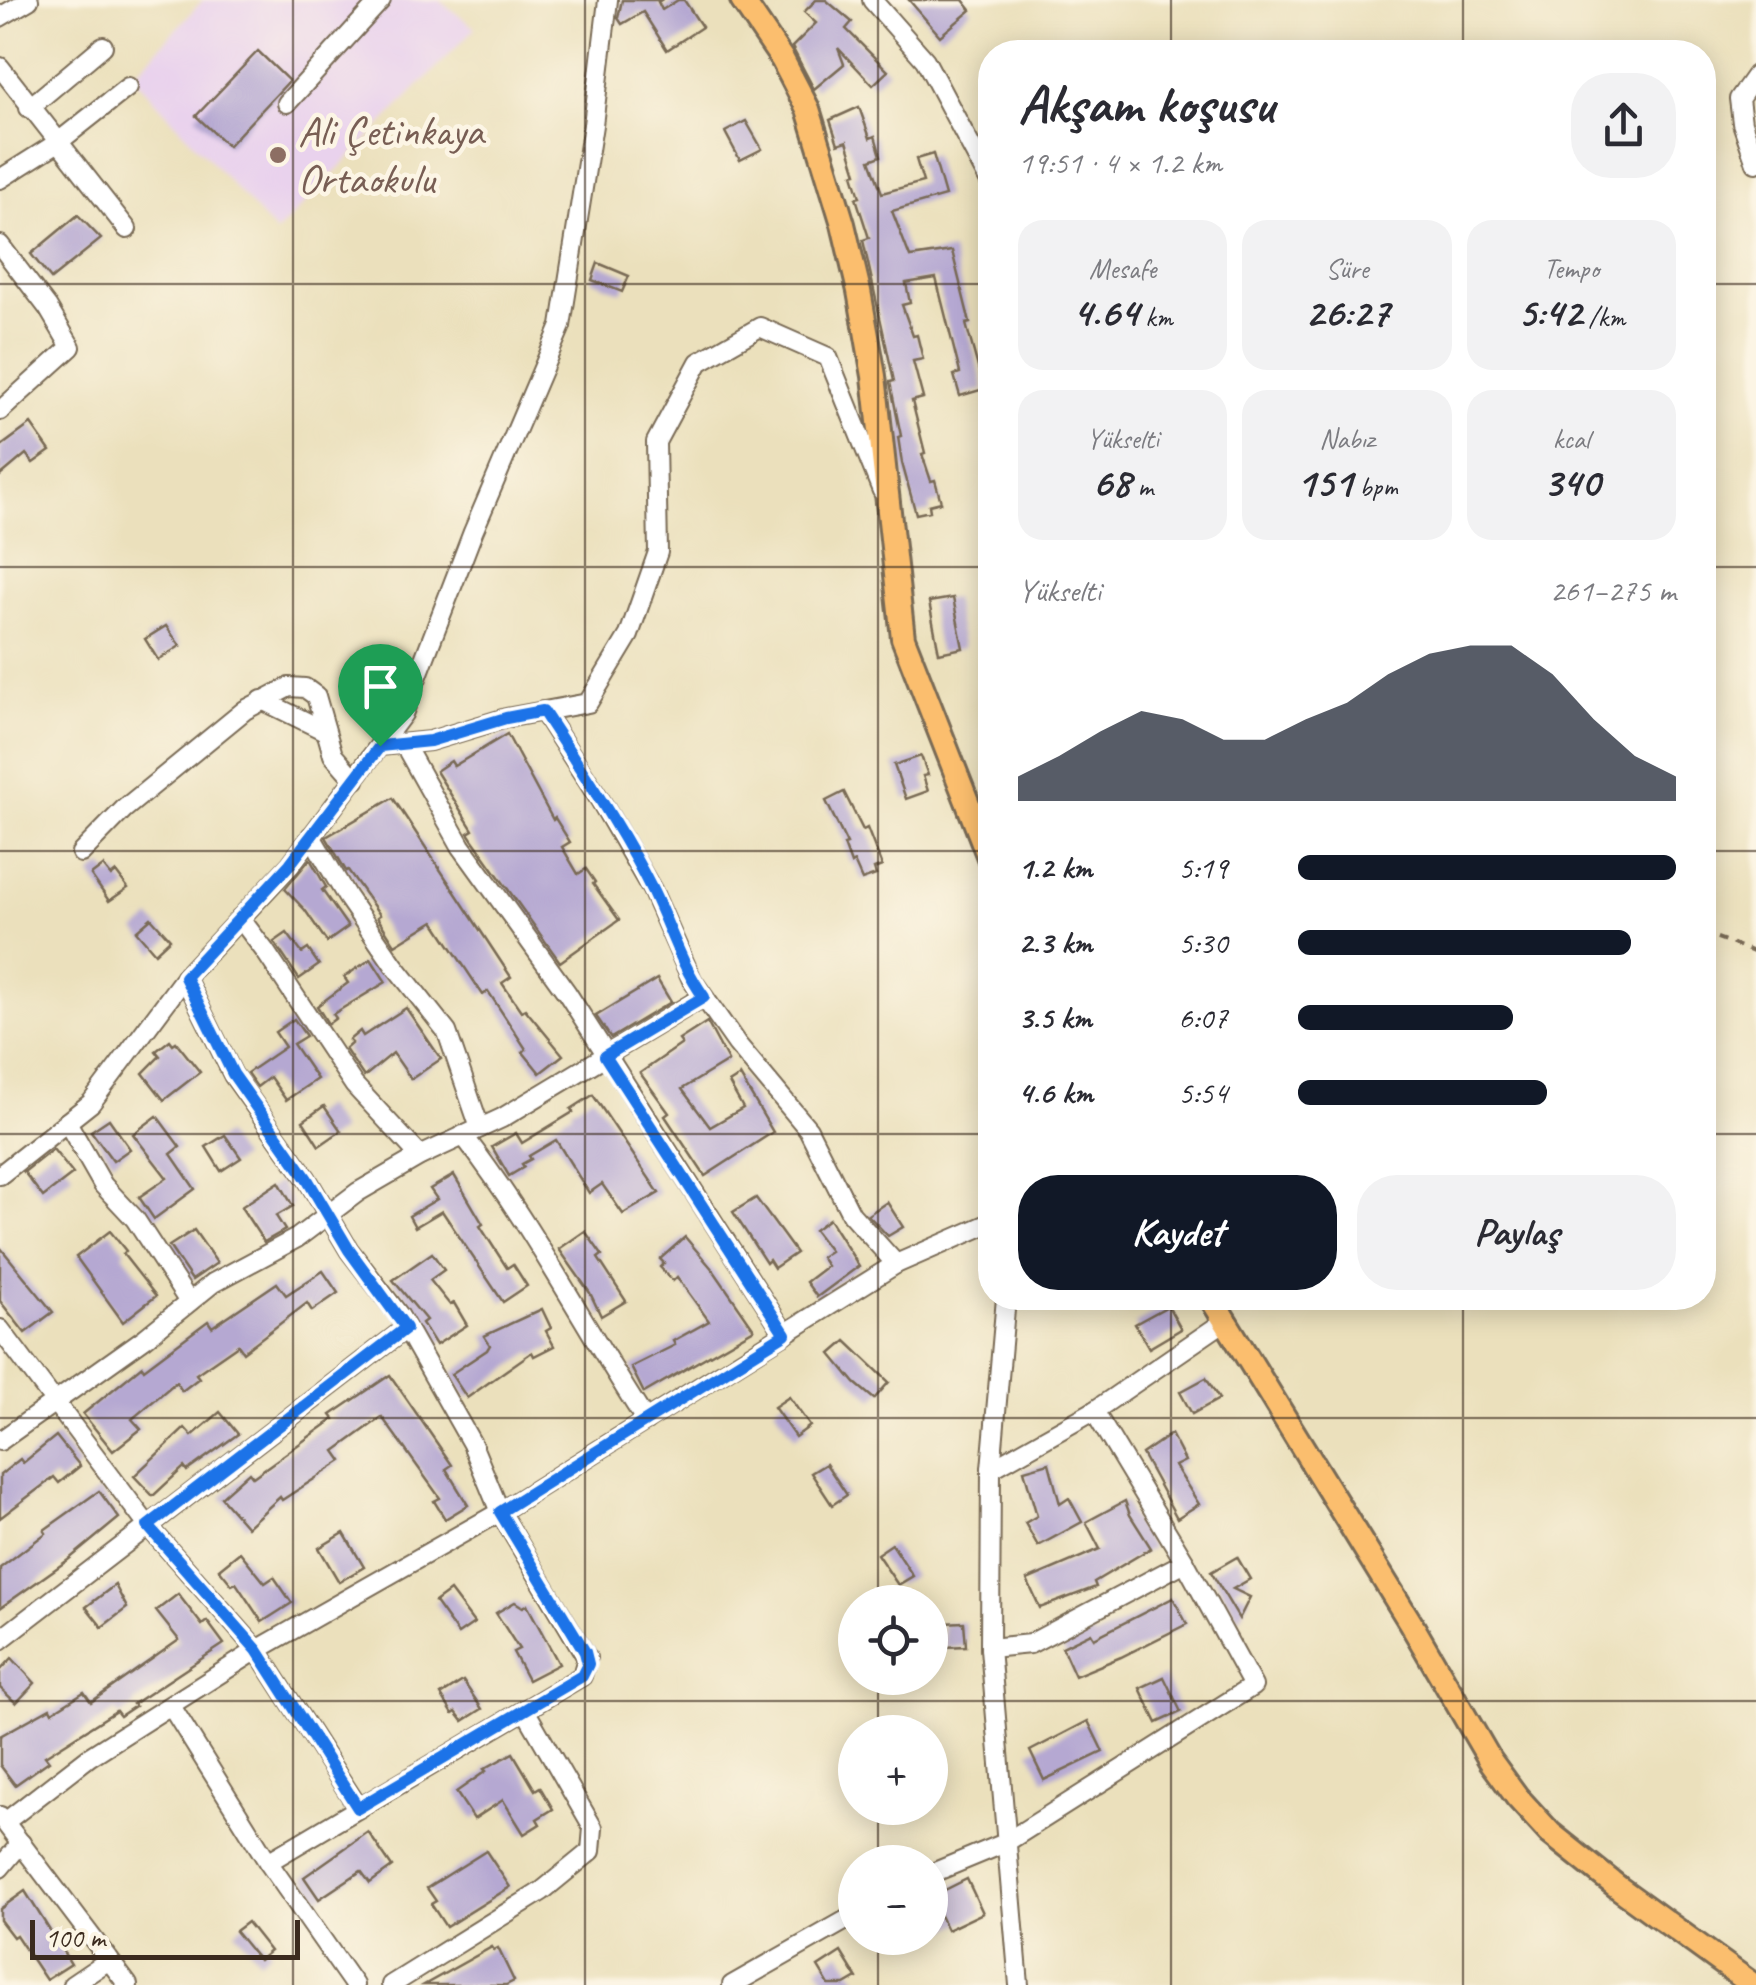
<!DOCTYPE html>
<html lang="tr">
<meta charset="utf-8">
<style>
body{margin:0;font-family:Caveat,sans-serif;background:#f2f2f3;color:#2b2b33;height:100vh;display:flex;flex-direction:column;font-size:38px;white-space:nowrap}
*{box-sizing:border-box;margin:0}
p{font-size:32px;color:#7c7c81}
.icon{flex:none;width:55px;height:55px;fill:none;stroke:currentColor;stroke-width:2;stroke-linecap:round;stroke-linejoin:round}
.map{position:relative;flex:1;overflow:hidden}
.side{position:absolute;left:978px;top:40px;width:738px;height:1270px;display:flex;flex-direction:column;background:#fff;border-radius:40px;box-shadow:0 5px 25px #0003}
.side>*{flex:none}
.tools{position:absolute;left:838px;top:1585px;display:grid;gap:20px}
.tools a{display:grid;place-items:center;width:110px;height:110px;border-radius:50%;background:#fff;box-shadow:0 5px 25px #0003;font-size:50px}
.scale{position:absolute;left:30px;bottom:25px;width:270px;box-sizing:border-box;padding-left:10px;border:5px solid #3b2a1e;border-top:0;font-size:28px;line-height:35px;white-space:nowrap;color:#3b2a1e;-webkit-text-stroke:8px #fcf5e5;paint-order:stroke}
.pin{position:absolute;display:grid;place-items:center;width:85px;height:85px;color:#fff;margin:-102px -42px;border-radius:50% 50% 50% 0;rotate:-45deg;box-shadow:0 0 10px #0007}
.pin .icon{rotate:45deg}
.round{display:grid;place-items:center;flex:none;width:105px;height:105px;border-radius:40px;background:#f2f2f3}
.headline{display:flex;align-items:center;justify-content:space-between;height:170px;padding:0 40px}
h1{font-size:55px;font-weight:600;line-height:75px}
.metrics{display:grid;grid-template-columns:repeat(3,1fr);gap:15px;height:170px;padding:10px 40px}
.metrics div{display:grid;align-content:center;border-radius:25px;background:#f2f2f3;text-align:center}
.metrics b{font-size:42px;font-weight:600}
.metrics small{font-size:28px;font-weight:400}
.metrics p{font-size:28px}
.chart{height:280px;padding:20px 40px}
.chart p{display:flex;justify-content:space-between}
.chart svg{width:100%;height:180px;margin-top:10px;fill:#111827;opacity:.7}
.button{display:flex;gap:20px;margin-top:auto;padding:20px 40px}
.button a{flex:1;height:115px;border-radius:40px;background:#111827;color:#fff;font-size:40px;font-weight:600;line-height:115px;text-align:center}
.button a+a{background:#f2f2f3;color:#2b2b33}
ul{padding:0 40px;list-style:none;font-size:32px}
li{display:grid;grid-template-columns:160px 120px 1fr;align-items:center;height:75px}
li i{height:25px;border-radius:12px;background:#111827}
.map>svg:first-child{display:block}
.built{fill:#e9d2ed}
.building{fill:#b5a8d2}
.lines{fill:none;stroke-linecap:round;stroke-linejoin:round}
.minor-casing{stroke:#796a55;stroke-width:22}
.major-casing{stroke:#796a55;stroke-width:28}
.path{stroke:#796a55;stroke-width:4;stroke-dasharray:8 8;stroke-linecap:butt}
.minor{stroke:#fff;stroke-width:18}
.major{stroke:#fbbe6e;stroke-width:22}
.route-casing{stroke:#fff;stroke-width:20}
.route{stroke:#1a73e8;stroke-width:12}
.grid{fill:none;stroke:#3b2a1e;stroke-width:2.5;stroke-opacity:0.55}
.education-dot{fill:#8d6e63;stroke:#fcf5e5;stroke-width:4}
.labels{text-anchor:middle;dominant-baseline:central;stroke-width:9;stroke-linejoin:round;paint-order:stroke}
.education-label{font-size:42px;fill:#785e54;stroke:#fcf5e5;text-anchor:start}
</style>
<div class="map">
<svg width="1756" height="1985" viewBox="0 0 1756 1985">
<rect width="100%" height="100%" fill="#fcf5e5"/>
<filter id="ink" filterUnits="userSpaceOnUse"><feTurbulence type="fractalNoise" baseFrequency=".01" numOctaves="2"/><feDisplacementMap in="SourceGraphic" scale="20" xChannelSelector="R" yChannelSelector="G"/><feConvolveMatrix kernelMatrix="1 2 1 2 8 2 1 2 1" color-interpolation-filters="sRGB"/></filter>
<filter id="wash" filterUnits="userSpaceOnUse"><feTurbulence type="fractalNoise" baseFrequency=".0048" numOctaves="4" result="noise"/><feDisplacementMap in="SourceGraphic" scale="40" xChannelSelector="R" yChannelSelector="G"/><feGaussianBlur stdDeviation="2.25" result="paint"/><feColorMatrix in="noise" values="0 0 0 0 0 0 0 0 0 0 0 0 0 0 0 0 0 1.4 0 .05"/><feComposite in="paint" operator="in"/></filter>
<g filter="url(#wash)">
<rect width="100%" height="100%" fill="#ebe0bc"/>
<path class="built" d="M203,0H439L475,28L276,233L133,76Z"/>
<g id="blocks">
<g class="building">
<path d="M622,0H661L658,2L662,10L678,0H684L702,27L667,50L643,12L622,24L618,18Z"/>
<path d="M816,0H826L852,22L846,29L888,71L873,85L838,48L844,64L814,89L792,47L816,23L804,12Z"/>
<path d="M909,0H963L971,10L940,36Z"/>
<path d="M258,51L289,81L228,146L196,116Z"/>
<path d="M859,107L870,138L875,136L881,156L870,160L882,193L923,182L916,159L933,154L945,196L892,211L910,257L952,251L970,323L966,324L984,389L960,396L954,375L960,373L936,278L906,283L910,303L902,305L913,336L917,335L923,359L913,361L923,398L912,401L925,453L922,454L931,481L935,480L941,502L929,505L930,511L916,514L902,463L898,437L901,436L890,382L894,381L863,240L869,238L856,198L860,197L853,174L857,173L847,141L838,144L830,120Z"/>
<path d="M746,121L762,149L740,160L725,132Z"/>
<path d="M78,215L101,239L51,279L31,254Z"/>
<path d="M598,263L629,276L622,292L592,280Z"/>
<path d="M31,424L50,451L33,463L26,454L0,476V447Z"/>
<path d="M953,598L963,648L939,653L929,602Z"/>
<path d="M166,626L180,646L158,660L145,639Z"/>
<path d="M507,734L553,820L555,818L570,842L562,847L578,874L586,869L595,882L593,884L619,920L560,962L472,839L468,833L473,830L436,771L451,761L454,766Z"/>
<path d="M921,756L928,775L923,776L928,791L906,799L894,765Z"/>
<path d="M844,792L863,830L867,828L882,866L874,869L876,875L862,880L854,862L851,864L844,845L847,844L826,801Z"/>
<path d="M393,798L511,977L502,983L521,1011L525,1009L563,1055L540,1073L523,1052L526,1049L488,991L483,995L434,921L395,945L377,917L380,915L348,870L346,871L326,837Z"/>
<path d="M310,859L326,887L322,890L348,927L327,942L305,910L285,889Z"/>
<path d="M103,866L111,876L116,872L128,888L109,901L91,875Z"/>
<path d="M151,918L170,939L155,953L136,931Z"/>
<path d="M287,933L302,953L308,949L319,965L299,979L274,942Z"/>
<path d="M371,959L386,982L333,1014L336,1018L328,1024L317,1006L348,983L344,977Z"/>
<path d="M657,979L671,1002L611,1038L596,1016Z"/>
<path d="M406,1008L441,1059L411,1079L393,1053L364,1077L345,1049L352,1043L349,1040L360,1031L363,1036Z"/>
<path d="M294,1019L306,1036L293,1044L317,1079L286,1100L270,1077L257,1087L247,1073L285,1047L275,1032Z"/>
<path d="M707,1022L728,1061L682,1089L710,1127L743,1108L729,1083L740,1076L773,1132L705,1176L665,1116L669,1113L640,1073L682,1044L679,1040Z"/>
<path d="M170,1040L173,1044L176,1042L200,1072L164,1100L143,1073L160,1056L156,1051Z"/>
<path d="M593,1095L659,1193L623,1214L602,1184L589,1193L556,1140L529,1156L531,1159L522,1164L524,1167L509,1176L492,1147L516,1133L522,1143L573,1112L571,1109Z"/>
<path d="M324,1106L341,1131L319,1146L303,1121Z"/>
<path d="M157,1116L180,1147L171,1154L195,1189L154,1219L139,1197L167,1178L133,1134Z"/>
<path d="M109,1119L130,1149L113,1161L91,1131Z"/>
<path d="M225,1135L241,1158L221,1171L206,1147Z"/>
<path d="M53,1149L73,1174L43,1197L24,1172Z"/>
<path d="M454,1175L483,1224L480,1226L507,1268L513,1264L527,1286L503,1302L442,1211L415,1227L409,1216L437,1199L430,1189Z"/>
<path d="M279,1182L293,1206L276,1216L285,1230L264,1242L241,1207Z"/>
<path d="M756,1198L796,1253L774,1268L769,1260L766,1263L733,1212Z"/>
<path d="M887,1202L903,1227L888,1236L868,1215Z"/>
<path d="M829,1219L859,1266L817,1297L806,1282L827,1266L821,1257L830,1251L814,1230Z"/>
<path d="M194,1230L217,1263L192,1280L169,1246Z"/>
<path d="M110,1231L126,1251L123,1254L156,1296L123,1322L76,1257Z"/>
<path d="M585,1231L602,1255L598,1258L626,1301L601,1316L590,1293L559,1249Z"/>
<path d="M685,1237L714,1271L754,1329L644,1393L631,1367L675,1345L673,1341L709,1321L677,1277L673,1281L660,1267L664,1263L660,1259Z"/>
<path d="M0,1247L53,1312L25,1333L0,1301Z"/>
<path d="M432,1253L444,1270L430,1280L450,1305L454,1303L467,1325L436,1345L422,1323L426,1320L393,1280Z"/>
<path d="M323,1271L338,1293L312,1311L307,1303L243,1352L238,1345L196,1374L199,1378L182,1391L176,1382L132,1419L141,1429L113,1451L83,1414L142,1366L144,1369L208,1321L212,1327L277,1283L286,1295Z"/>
<path d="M1168,1306L1181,1329L1149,1348L1135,1324Z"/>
<path d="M542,1309L551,1328L546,1331L554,1346L534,1356L532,1352L467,1398L451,1374L487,1350L490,1345L484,1336Z"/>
<path d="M846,1341L889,1382L874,1399L855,1383L831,1354Z"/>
<path d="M390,1375L452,1465L446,1469L468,1505L445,1519L434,1501L440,1498L382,1417L335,1451L342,1461L282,1500L280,1497L247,1527L221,1497L249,1472L253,1477L334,1419L331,1415Z"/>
<path d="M1206,1378L1219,1399L1192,1414L1180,1392Z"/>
<path d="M789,1397L810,1426L795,1437L774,1407Z"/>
<path d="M220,1412L238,1434L187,1471L184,1467L153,1496L134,1476L185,1428L192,1436Z"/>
<path d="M1171,1434L1185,1461L1175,1466L1199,1504L1177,1518L1142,1454Z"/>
<path d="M56,1436L80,1466L59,1483L54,1477L0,1518V1475L20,1459L23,1463Z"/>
<path d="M1049,1463L1060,1504L1069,1498L1082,1522L1038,1546L1025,1523L1037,1516L1024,1470Z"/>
<path d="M826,1464L847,1495L832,1505L811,1473Z"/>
<path d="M99,1491L119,1518L68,1560L0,1608V1568L46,1533L44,1530Z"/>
<path d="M1125,1501L1130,1515L1151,1548L1094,1582L1096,1587L1040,1608L1027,1580L1100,1549L1086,1522Z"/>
<path d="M344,1533L364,1567L339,1582L319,1548Z"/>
<path d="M892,1544L913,1576L898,1585L877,1554Z"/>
<path d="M240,1552L265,1583L274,1577L292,1603L262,1622L236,1583L232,1585L219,1569Z"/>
<path d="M1237,1557L1250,1579L1233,1589L1250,1597L1239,1619L1211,1572Z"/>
<path d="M115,1585L127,1608L102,1627L86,1607Z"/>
<path d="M450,1591L474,1623L458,1634L435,1602Z"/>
<path d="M178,1594L202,1625L207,1621L224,1644L133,1704L135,1706L120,1716L116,1711L45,1756L49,1761L15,1785L0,1765V1736L50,1708L52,1712L84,1692L91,1702L179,1640L156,1611Z"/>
<path d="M1173,1598L1187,1624L1121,1657L1075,1676L1062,1647L1091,1633L1094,1638Z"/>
<path d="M515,1602L523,1607L527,1605L559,1664L528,1680L513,1652L519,1649L496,1613Z"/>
<path d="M964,1622L966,1646L944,1647L943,1623Z"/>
<path d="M12,1658L35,1683L16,1703L0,1688V1671Z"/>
<path d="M1164,1677L1181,1712L1157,1723L1140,1688Z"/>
<path d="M463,1681L482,1709L463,1721L456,1712L453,1714L441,1695Z"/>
<path d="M1088,1721L1103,1752L1044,1780L1030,1751Z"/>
<path d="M513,1753L535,1790L540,1787L553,1809L537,1819L540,1824L524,1834L503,1800L474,1819L456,1792L486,1771L484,1769Z"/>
<path d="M368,1832L392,1867L370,1883L361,1871L319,1899L304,1877Z"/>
<path d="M486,1851L510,1887L446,1927L431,1904L436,1901L427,1888Z"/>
<path d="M967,1879L983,1913L947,1930L931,1897Z"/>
<path d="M25,1891L71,1964L46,1980L16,1935L13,1937L0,1920V1909Z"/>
<path d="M247,1922L270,1951L259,1960L235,1931Z"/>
<path d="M492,1947L494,1950L498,1948L514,1981L506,1985H424Z"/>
<path d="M841,1952L857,1978L845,1985H829L818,1967Z"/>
</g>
</g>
</g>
<g filter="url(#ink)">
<use href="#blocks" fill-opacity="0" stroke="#796a55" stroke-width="2.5"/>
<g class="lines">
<defs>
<g id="minor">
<path d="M872,0L925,60L990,182"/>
<path d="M0,17L29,0"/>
<path d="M0,67L127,229"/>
<path d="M1756,75L1739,99L1742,123L1756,163"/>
<path d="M287,103L381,0"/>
<path d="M29,108L103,46"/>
<path d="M0,179L57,143L128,87"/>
<path d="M0,245L48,308L71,347L0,411"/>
<path d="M262,700L325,731"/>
<path d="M543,711L600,800L652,890L692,980L737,1044L808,1129L851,1214L896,1264L990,1223"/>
<path d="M404,744L461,846L567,993L785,1334"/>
<path d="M380,746L430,741L506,718L588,703L629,635L658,552L656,442L699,362L760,327L828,357L882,491"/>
<path d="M311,836L347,897L394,965L447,1032L480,1128"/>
<path d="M81,853L124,809L245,710L289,687L305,688L316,696L333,755L355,780"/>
<path d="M240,918L265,951L354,1085L420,1156"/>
<path d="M185,977L233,1075L307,1179L349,1250L399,1315L472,1444L500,1512L587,1658L582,1676L268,1862"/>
<path d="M67,1122L103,1185L135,1219L189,1302"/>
<path d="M463,1135C532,1224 584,1326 646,1421"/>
<path d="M0,1175L91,1103L185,977L290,865L403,714L473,532L561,326L593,125L608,0"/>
<path d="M1006,1298L991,1469L990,1648L1019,1985"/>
<path d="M0,1329L148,1526L257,1650L358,1807"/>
<path d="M0,1441L145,1338L213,1283L297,1238L358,1192L420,1156L502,1118L703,997"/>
<path d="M991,1469L1094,1411L1225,1321"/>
<path d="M0,1640L406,1328"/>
<path d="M990,1648L1030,1644L1185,1562"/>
<path d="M171,1706L268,1862L354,1985"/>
<path d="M0,1816L128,1985"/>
<path d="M5,1822L89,1757L257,1650L500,1512L896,1264"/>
<path d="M0,1868L21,1843"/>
<path d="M930,1874L1005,1843L1253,1686L1185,1562L1094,1411"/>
<path d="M72,1985L109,1960"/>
<path d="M391,1985L542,1891L591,1851L593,1828L525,1710"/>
<path d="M732,1985L855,1915"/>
</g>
<g id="major">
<path d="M742,0L782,59L808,109L843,224L859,291L874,376L903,638L990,860"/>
<path d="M1211,1298L1410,1622L1490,1760L1517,1797L1550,1833L1619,1888L1753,1985"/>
</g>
</defs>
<use href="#minor" class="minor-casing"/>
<use href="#major" class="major-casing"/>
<path class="path" d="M1702,932L1756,953"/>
<use href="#minor" class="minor"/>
<use href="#major" class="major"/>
</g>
</g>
<g class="lines" filter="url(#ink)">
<defs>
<path id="route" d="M543,711C581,770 622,829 653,892C670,927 681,965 704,997L605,1056L785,1334L500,1512L585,1652L588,1664L582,1676L358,1808L257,1650L148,1526L406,1328L349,1250L307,1179L233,1074L185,977L290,864L380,746L430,741L506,718Z"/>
</defs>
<use href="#route" class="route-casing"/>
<use href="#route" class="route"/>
</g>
<path class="grid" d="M293,0V1985M585,0V1985M878,0V1602M1171,0V52M1463,0V52M0,284H990M1702,284H1756M0,567H990M1702,567H1756M0,851H990M1702,851H1756M0,1134H990M1702,1134H1756M1171,1298V1985M1463,1298V1985M0,1418H1756M878,1678V1732M0,1701H1756M878,1808V1862M878,1938V1985"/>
<circle class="education-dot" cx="278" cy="155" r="10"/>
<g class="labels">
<g class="education-label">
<text x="298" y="131">Ali Çetinkaya<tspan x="298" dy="48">Ortaokulu</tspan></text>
</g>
</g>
</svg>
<div class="tools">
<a><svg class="icon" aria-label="locate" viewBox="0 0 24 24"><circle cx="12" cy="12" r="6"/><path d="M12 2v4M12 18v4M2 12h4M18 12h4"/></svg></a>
<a>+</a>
<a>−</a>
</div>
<div class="scale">100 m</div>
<div class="pin" style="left:380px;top:746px;background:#1e9e55"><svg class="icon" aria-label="arrive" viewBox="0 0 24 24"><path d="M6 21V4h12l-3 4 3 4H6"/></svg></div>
<section class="side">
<div class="headline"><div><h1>Akşam koşusu</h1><p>19:51 · 4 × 1.2 km</p></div><a class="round"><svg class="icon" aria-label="share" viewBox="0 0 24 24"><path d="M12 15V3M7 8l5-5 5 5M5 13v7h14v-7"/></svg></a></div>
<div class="metrics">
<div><p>Mesafe</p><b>4.64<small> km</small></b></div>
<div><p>Süre</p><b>26:27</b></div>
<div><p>Tempo</p><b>5:42<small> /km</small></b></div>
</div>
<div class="metrics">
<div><p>Yükselti</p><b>68<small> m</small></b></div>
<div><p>Nabız</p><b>151<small> bpm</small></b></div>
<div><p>kcal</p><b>340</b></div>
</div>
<div class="chart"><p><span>Yükselti</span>261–275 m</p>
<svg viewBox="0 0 160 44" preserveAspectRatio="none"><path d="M0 44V38L10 33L20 27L30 22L40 24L50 29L60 29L70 24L80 20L90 13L100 8L110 6L120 6L130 13L140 24L150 33L160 38V44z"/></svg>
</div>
<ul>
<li><b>1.2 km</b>5:19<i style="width:100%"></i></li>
<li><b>2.3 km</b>5:30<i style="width:88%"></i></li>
<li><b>3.5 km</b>6:07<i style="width:57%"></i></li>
<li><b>4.6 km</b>5:54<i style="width:66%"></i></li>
</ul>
<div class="button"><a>Kaydet</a><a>Paylaş</a></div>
</section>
</div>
